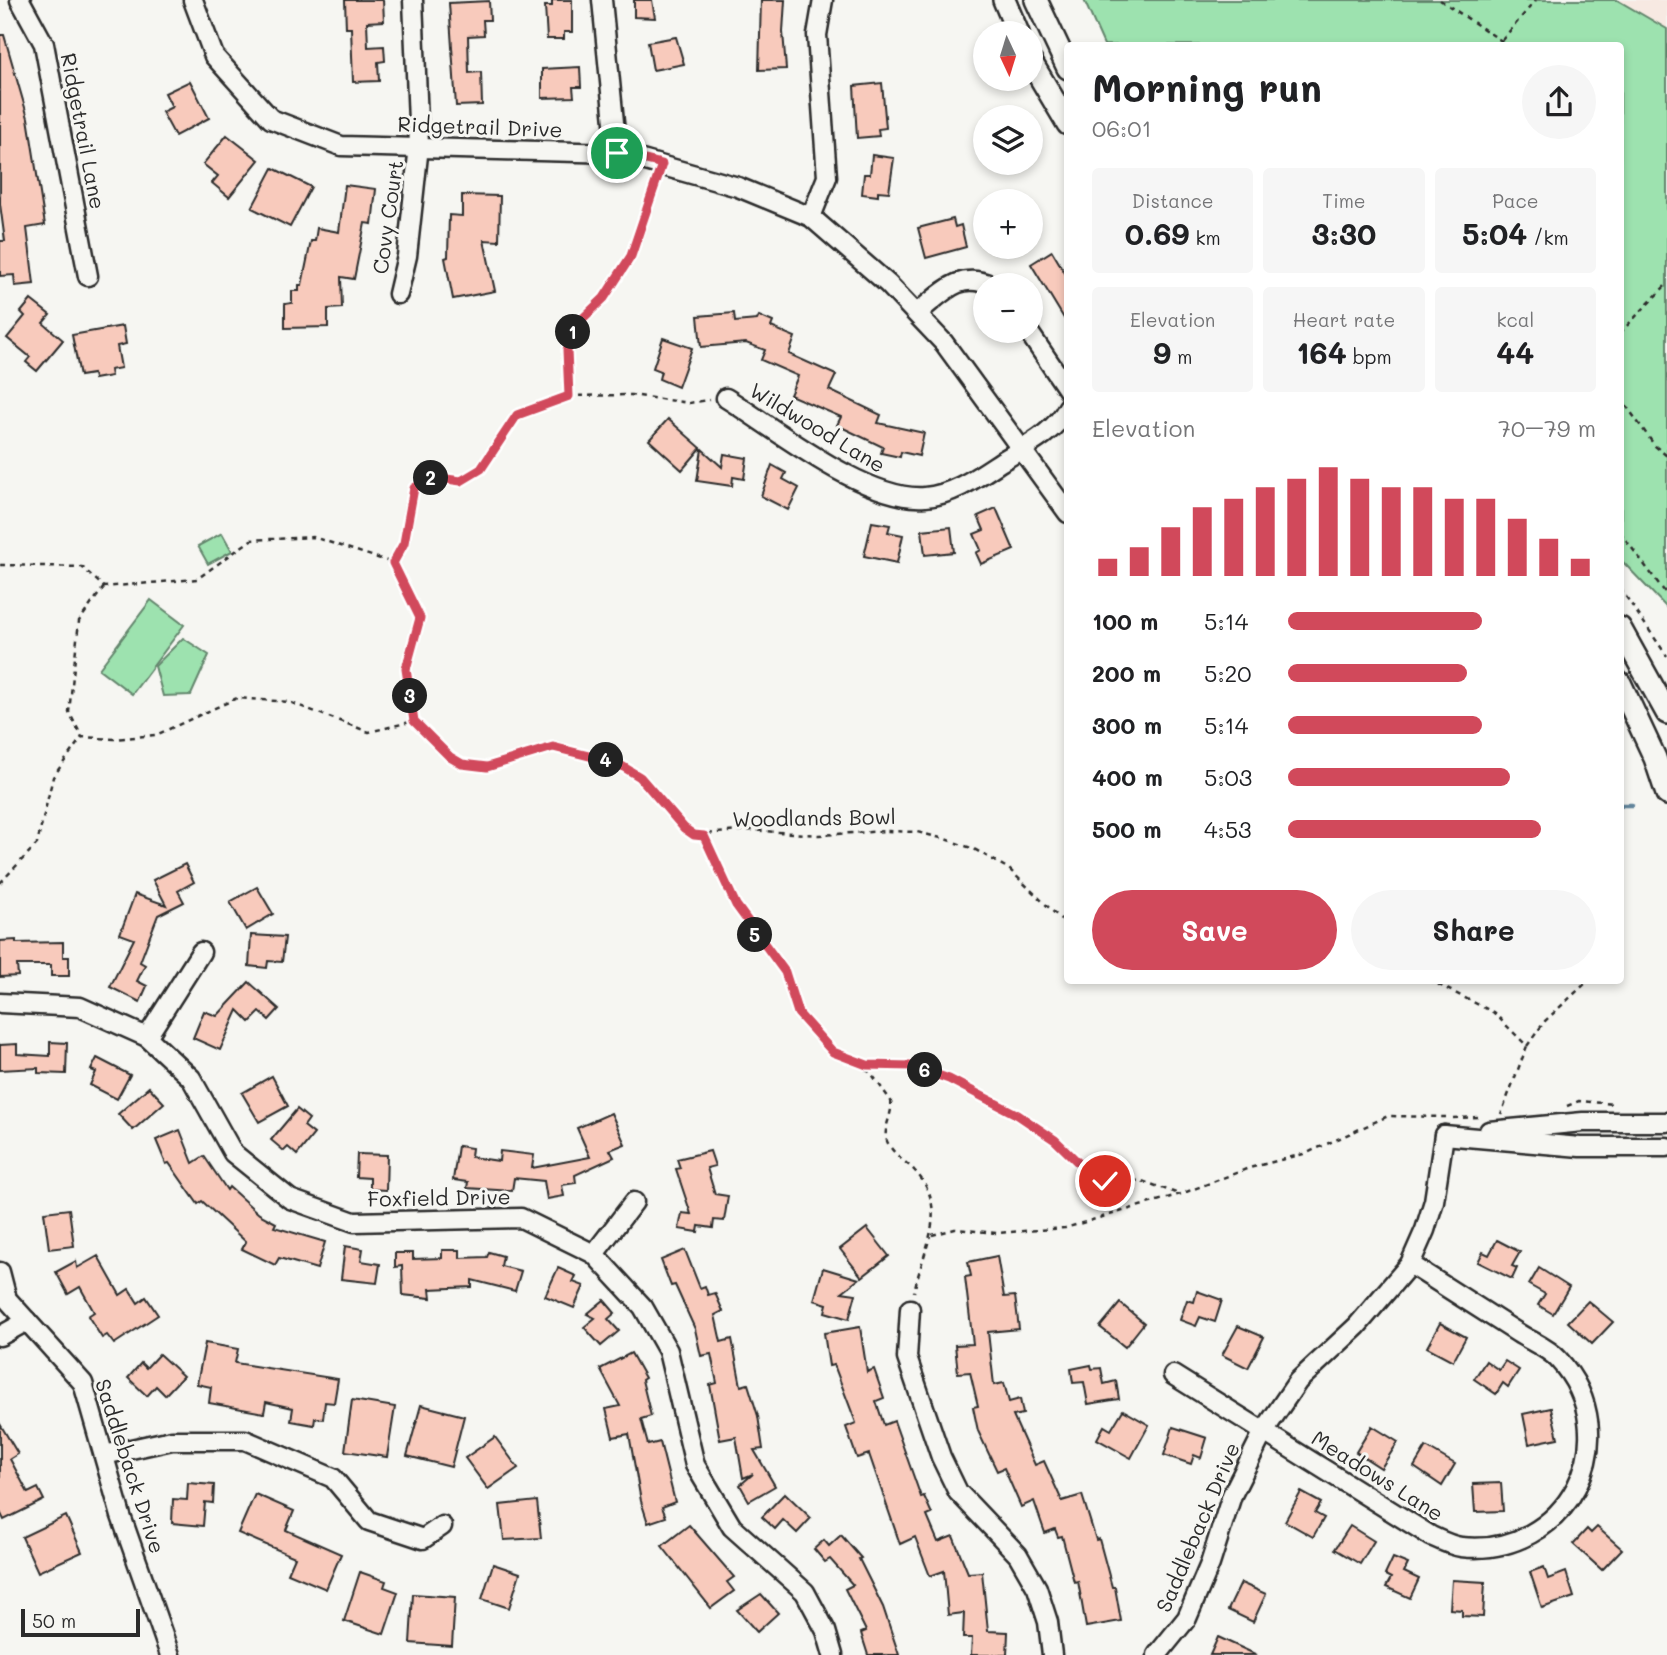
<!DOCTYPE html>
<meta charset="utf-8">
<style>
body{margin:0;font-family:Mali,sans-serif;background:#f6f6f6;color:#202124;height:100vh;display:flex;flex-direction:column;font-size:26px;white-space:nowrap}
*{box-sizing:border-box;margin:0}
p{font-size:23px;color:#757577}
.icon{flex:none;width:38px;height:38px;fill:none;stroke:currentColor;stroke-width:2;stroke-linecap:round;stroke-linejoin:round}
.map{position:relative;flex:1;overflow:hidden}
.details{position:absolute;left:1064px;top:42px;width:560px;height:942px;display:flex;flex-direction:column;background:#fff;border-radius:7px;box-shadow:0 4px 10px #0003}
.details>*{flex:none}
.needle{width:46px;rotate:176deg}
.tools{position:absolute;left:973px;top:21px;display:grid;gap:14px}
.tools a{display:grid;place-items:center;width:70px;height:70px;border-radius:50%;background:#fff;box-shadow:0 4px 10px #0003;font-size:35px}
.scale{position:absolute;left:21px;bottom:18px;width:119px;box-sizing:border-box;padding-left:7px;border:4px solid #2b2b2b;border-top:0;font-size:19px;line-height:24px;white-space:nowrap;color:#2b2b2b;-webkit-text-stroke:5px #f6f6f2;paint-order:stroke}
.pin{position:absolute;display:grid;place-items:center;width:60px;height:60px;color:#fff;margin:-30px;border:4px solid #fff;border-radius:50%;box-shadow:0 2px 7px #0007}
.km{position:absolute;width:35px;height:35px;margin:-18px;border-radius:50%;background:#222;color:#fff;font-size:19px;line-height:35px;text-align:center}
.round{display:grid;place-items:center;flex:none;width:74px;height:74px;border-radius:37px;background:#f6f6f6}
.overview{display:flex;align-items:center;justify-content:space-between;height:119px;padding:0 28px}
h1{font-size:38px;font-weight:700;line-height:52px}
.stats{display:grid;grid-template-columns:repeat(3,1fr);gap:10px;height:119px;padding:7px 28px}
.stats div{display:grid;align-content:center;border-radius:7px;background:#f6f6f6;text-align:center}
.stats b{font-size:30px;font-weight:700}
.stats small{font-size:19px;font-weight:400}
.stats p{font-size:19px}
.chart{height:196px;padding:14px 28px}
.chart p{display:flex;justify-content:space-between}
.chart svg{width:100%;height:126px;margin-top:7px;stroke:#d1495b;stroke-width:6}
.cta{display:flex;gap:14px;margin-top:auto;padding:14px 28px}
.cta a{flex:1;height:80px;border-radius:42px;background:#d1495b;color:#fff;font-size:28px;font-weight:700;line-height:80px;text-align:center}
.cta a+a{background:#f6f6f6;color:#202124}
ul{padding:0 28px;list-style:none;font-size:23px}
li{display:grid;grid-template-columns:112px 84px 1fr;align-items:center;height:52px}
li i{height:18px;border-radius:9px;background:#d1495b}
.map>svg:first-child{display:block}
.built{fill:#f7e9e2}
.green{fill:#9de2af;stroke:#64866d;stroke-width:2}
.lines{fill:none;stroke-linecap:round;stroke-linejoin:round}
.stream{stroke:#64869d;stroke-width:4.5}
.building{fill:#f8cabc;stroke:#2b2b2b;stroke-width:2}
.minor-casing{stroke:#2b2b2b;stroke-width:23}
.tertiary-casing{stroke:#2b2b2b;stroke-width:26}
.path{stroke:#2b2b2b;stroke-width:2.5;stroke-dasharray:5 5;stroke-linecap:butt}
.minor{stroke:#f6f6f2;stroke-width:18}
.tertiary{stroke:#f6f6f2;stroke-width:21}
.route-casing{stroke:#fff;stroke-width:14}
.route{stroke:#d1495b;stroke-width:9}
.labels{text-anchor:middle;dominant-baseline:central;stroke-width:6;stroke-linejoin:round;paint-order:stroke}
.street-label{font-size:21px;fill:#2b2b2b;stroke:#f6f6f2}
</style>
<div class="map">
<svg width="1667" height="1655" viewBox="0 0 1667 1655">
<rect width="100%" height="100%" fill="#f6f6f2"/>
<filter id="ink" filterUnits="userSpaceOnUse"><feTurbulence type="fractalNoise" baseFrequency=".0143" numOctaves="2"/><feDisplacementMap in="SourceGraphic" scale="14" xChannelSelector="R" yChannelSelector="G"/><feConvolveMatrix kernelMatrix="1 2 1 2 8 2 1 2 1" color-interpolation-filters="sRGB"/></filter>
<g filter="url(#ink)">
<path class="built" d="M1617,0H1667V29Z"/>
<g class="green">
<path d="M1084,0H1617L1667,29V608L1621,560L1620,46L1104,45Z"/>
<path d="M222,533L232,551L208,564L198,546Z"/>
<path d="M151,600L184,625L132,694L99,669Z"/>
<path d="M183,638L209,655L191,695L163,696L155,666Z"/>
</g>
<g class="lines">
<path class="stream" d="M1620,805H1632"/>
</g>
<g class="building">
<path d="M345,0H383L384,21L367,22L368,47L384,46L385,61L378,62L379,81L353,82L351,28H346Z"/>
<path d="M552,0H572V32H564V39H547L545,6H552Z"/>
<path d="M634,0H652L655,18L634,17Z"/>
<path d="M761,0H785L783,32L786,69L759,70Z"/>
<path d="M489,1L490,20H483L484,35L468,36L469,73L481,72L482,105L456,106L449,3Z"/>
<path d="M0,35H4L28,118L45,225L27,228L34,284L15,286L14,275L0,276V241H5L0,204Z"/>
<path d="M676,37L684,64L653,70L648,42Z"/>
<path d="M580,67L581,87H573L574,97L542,98V69Z"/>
<path d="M190,81L209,118L175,136L162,112L172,107L165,93Z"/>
<path d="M882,83L886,128L878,129L879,136L857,138L854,86Z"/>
<path d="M227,135L259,160L229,197L212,183L218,176L203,164Z"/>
<path d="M872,155L894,158L889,192L878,191V196L862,194L864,174H870Z"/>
<path d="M273,168L311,187L290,227L252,208Z"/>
<path d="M345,185L376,189L372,224L365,223L354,279L341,277L342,308L328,309V327L285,328V304L292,303V291H299V285H302L311,241H315L317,228L339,232Z"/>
<path d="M462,195L500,196L499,241L484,240L495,291L453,299L445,258L448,257L449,215L462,216Z"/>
<path d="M953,219L955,227L961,225L966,247L926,258L918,228Z"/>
<path d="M1052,251L1068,278V325L1031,264Z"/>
<path d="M31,300L50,315L43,323L63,340L37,371L26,362L30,357L7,338L25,316L21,312Z"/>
<path d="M734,313L735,322L757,320L759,316L773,322L771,327L795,337L789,354L836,375L829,390L881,415L878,423L924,433L919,456L901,452L900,457L881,453L883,447L837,425L841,417L790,395L798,376L761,360L765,350L746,343L701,347L698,316Z"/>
<path d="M123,326L126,344L117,346L121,368L110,370L111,376L94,379L93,374L80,376L72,335Z"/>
<path d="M663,338L692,348L678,387L659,379L661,371L653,368Z"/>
<path d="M668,419L701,448L682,470L649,440Z"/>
<path d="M702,449L722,467L724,454L747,458L744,479L733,477L732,486L697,481Z"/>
<path d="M772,465L786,473L783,479L799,488L788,510L761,496Z"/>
<path d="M996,508L1014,550L981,564L976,553L981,550L974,534L984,530L978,516Z"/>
<path d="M872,522L890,525L888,532L903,535L897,563L864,556Z"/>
<path d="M951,527L954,552L925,555L922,530Z"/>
<path d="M185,864L194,882L178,891L184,902L158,915L140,962L145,965L137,981L147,986L140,1002L110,987L134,939L120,934L135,894L166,905L153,880Z"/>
<path d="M257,887L273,914L246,930L230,902Z"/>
<path d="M251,935L285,937L282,962L268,961L267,968L249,966Z"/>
<path d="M16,940V943L63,942V957H69V976H51V965H17L18,976L0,977V941Z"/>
<path d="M249,982L279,1009L269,1020L260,1012L250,1022L238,1010L220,1050L193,1038L204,1011L217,1016Z"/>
<path d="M50,1042L67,1043L66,1074L38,1073V1068L0,1070V1045L17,1044V1054L50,1056Z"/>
<path d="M97,1058L130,1075L117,1099L90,1085L96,1072L91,1070Z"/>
<path d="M272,1076L288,1106L259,1122L242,1093Z"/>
<path d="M149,1087L164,1103L133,1130L118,1114Z"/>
<path d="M297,1109L309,1119L304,1126L314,1134L297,1155L288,1147L284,1151L271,1140Z"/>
<path d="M611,1113L625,1144L610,1150L614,1157L575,1175L576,1183L562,1185L564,1196L547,1199L544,1181L514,1178L512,1191L467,1188L468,1182L453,1180L458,1146L472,1148L471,1157L499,1161L500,1151L534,1155L532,1168L590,1157L577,1128Z"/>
<path d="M180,1130L193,1163L204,1156L227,1190L229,1187L259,1214L276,1223L274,1227L325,1242L317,1269L279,1258L275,1265L242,1249L246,1242L202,1201L198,1204L169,1163L166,1164L156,1140Z"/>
<path d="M710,1151L715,1166L707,1168L715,1194L728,1196L724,1221L714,1220L713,1228L699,1226L698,1232L679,1229L682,1213L691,1214L676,1169L680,1168L677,1159Z"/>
<path d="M357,1154L387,1155L386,1190L370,1189V1178L356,1177Z"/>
<path d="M69,1209L74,1246L49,1249L44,1212Z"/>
<path d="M867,1228L889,1256L862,1277L840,1249Z"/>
<path d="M1497,1240L1520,1252L1512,1266L1517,1268L1512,1279L1478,1262L1483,1252L1489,1255Z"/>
<path d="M345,1246L363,1249L361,1261L380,1264L377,1283L341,1279Z"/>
<path d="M442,1250H460V1258L487,1257L489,1252L503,1256L501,1266L521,1271L515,1291L472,1280V1287L430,1289L431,1298L403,1295L402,1266L395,1267V1253H413V1259L442,1258Z"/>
<path d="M685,1250L700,1288L705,1286L708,1295L715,1293L723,1311L715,1315L721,1342L732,1339L741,1386L748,1384L758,1416L763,1449L754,1450L775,1486L749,1501L740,1485L753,1474L743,1478L736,1437L720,1440L710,1385L717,1383L711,1354L701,1356L695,1329L675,1285L671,1286L661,1260Z"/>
<path d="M98,1256L120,1295L129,1289L138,1303L146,1297L158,1315L114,1344L107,1335L102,1338L88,1316L94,1312L80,1287L68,1294L56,1272L76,1261L77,1268Z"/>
<path d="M997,1256L1004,1297L1015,1296L1019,1329L988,1332L994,1385L1004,1383L1009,1402L1020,1399L1023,1414L1013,1416L1035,1465L1044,1461L1062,1501L1082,1495L1096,1540L1099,1539L1112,1587H1115L1121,1621L1086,1627L1078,1581L1074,1582L1062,1536L1058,1537L1055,1529L1045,1533L1034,1501L1021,1507L1004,1468L997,1471L978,1431L973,1407L978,1406L970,1372L958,1373L955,1345L973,1344L965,1277L971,1276L968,1262Z"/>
<path d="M558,1268L576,1276L573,1282L584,1286L574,1308L545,1296Z"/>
<path d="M823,1268L859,1279L842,1292L856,1294L849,1319L825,1312L827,1304L814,1300Z"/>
<path d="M1539,1268L1569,1287L1553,1314L1538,1305L1545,1294L1529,1285Z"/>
<path d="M1197,1291L1222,1300L1215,1322L1200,1317L1196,1326L1180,1320L1187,1300L1194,1302Z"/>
<path d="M604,1300L615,1313L608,1319L619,1331L601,1346L584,1327L595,1318L587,1314Z"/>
<path d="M1588,1301L1613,1322L1592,1344L1568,1322Z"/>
<path d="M1120,1303L1144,1323L1125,1347L1100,1327Z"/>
<path d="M1440,1323L1466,1337L1453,1361L1427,1347Z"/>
<path d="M1238,1326L1264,1337L1248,1368L1222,1355Z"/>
<path d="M860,1327L867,1372L874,1369L884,1398L876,1401L884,1425L894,1421L921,1497L924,1496L932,1514L927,1516L938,1542L953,1536L968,1573L982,1572L988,1631L1008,1632L1007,1655H971L972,1638H963L964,1613L948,1615L944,1571L930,1576L915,1537L900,1544L869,1454L857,1458L846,1427L856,1423L834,1365L829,1366L824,1333Z"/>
<path d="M205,1343L238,1349L235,1363L338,1379L334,1403L325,1402L323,1419L315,1418L314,1425L291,1421L293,1408L266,1402L264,1413L209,1403L211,1387L197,1384Z"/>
<path d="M631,1353L645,1378L642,1380L651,1416L641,1419L648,1445L660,1442L675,1502L662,1507L666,1517L648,1523L641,1501L629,1434L613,1437L606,1409L620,1406L600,1369Z"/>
<path d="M159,1354L183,1376L165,1395L156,1386L147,1396L128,1378L141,1363L146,1368Z"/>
<path d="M1486,1361L1499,1370L1505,1361L1519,1370L1508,1387L1503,1383L1496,1394L1474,1379Z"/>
<path d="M1091,1365L1092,1369L1101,1368L1104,1384L1116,1381L1119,1399L1088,1404L1084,1382L1073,1383L1071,1369Z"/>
<path d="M352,1400L395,1407L387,1457L345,1451Z"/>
<path d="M421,1405L464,1416L451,1467L407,1456Z"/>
<path d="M1551,1408L1558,1438L1529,1444L1523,1414Z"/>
<path d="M1123,1410L1149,1425L1131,1458L1097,1439L1104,1426L1111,1430Z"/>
<path d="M0,1424L18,1454L10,1459L28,1493L38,1488L44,1500L4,1520L0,1512Z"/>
<path d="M1372,1426L1398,1442L1381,1468L1356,1452Z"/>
<path d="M1173,1427L1207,1438L1201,1458L1194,1455L1191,1464L1164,1455Z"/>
<path d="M495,1437L518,1468L488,1489L465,1458Z"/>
<path d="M1426,1447L1455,1464L1442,1486L1414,1467Z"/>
<path d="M188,1483L214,1485L213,1503L205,1502L203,1526L172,1523L173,1499L187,1500Z"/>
<path d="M1501,1483L1503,1511L1475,1512L1473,1484Z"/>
<path d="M1301,1492L1321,1503L1315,1513L1324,1518L1313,1537L1285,1521Z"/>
<path d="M785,1493L811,1518L797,1533L783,1520L775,1529L762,1517Z"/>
<path d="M255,1494L294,1511L286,1530L341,1554L326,1589L288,1573L295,1557L238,1533Z"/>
<path d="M537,1501L541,1538L504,1540L500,1505Z"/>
<path d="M66,1516L82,1552L38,1572L22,1537Z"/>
<path d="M689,1525L734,1577L727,1582L734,1591L711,1608L662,1546Z"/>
<path d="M1350,1526L1374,1541L1360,1564L1335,1549Z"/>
<path d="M1597,1527L1622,1549L1602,1570L1573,1544L1587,1529L1591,1533Z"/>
<path d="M841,1535L861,1558L859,1559L883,1607L899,1655H868L861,1633L866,1631L845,1589L853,1585L830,1559L825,1562L814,1549L824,1540L829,1546Z"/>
<path d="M1393,1558L1408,1564L1404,1572L1419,1579L1410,1598L1386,1587L1391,1578L1385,1575Z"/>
<path d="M493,1564L520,1573L509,1608L482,1599Z"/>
<path d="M1544,1567L1548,1579L1566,1572L1574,1597L1542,1608L1530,1572Z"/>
<path d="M360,1572L386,1581L384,1587L398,1592L384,1634L344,1621Z"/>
<path d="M1452,1580L1485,1582L1483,1617L1462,1616V1610L1450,1609Z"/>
<path d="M1241,1583L1266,1594L1253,1622L1228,1610Z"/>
<path d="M413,1594L455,1597L452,1646L410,1643Z"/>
<path d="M761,1594L778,1613L757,1632L737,1610Z"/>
<path d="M1218,1637L1257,1655H1210Z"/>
</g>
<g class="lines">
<defs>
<g id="minor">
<path d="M20,0L44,44L88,276"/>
<path d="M193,0L214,56L271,119L341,146L617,153L738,187L811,217L888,284L944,343L1068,513"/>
<path d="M602,0L617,153"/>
<path d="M811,217L827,177L817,35L823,0"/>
<path d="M398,294L407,256L419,146L413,0"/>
<path d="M917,313C943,293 958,271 991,285"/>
<path d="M1028,331L1068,390"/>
<path d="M726,398C776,429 866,502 925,497C953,495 979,476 1002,461C1025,447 1056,432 1068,407"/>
<path d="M0,1003L80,1007L147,1037L191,1078L233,1153L290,1199L354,1222L521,1218L594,1254L643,1307L668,1351L695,1465L732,1527L805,1592L826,1631L833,1655"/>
<path d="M147,1037L201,952"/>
<path d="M1489,1131L1583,1122H1667"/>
<path d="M1444,1135L1580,1147H1667"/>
<path d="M594,1254L634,1202"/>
<path d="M0,1272L7,1299L83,1383L121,1516L170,1655"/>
<path d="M910,1309L907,1358L941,1457L958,1492L1018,1555L1037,1588L1048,1622L1052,1655"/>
<path d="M0,1336L27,1321"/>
<path d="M1173,1375L1431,1536C1440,1540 1451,1546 1461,1547C1566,1559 1631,1438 1558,1359C1548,1348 1530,1341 1518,1333C1482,1310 1446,1287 1410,1264"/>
<path d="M104,1455L172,1440H245L333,1478L369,1521L423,1539L442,1526"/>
<path d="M1157,1655L1187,1618L1210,1564L1232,1495L1264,1431L1298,1381L1357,1326L1410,1264L1425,1230L1434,1201L1444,1135"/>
</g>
<g id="tertiary">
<path d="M1004,0L1018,33"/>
<path d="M1036,0L1068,68"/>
<path d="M1031,62L1068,124"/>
<path d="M1620,628L1667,713"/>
<path d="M1620,683L1655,758L1667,794"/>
</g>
</defs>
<use href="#minor" class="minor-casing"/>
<use href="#tertiary" class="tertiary-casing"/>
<g class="path">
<path d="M1440,0L1509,46"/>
<path d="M1502,40L1536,0"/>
<path d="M1620,333L1667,284"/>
<path d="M569,396L631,395L689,403L709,400"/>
<path d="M1620,397L1655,446L1667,456"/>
<path d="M1620,532L1667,595"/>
<path d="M393,563L404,543L414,488L432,477L461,480L481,469L517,415L569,396L567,350L576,325L604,298L631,255L657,180"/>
<path d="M0,565L82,567L104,587L197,579L251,540L313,537L393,563L420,618L406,669L414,721L450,757L462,764L487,767L553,747L617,763L640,777L684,828L694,835L750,830L819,835L887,831L917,832L945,839L974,849L1009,869L1068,926"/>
<path d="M104,587L79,621L69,712L82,737L114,739L156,735L237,698L289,702L369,732L414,721"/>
<path d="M1620,588L1667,656"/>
<path d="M704,836L736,905L785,972L798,1013L833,1051L854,1062L912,1066L949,1079L1018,1115L1055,1141L1098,1179L1142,1181L1179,1194"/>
<path d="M0,883L37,844L53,777L82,737"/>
<path d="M1429,980L1493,1012L1527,1046L1501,1114"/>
<path d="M1527,1046L1545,1021L1589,980"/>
<path d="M857,1064L871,1073L891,1101C893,1114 884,1125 886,1138C889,1151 906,1162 914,1170C951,1209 923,1248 914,1292"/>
<path d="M1567,1106L1579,1101L1615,1104"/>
<path d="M1453,1118L1481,1117"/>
<path d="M932,1235L955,1229L997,1233L1065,1228L1181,1194L1249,1168L1307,1153L1388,1116L1446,1117"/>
</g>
<use href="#minor" class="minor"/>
<use href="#tertiary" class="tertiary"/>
</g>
</g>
<g class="lines" filter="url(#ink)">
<defs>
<path id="route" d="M617,153L662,164L631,256L604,298L576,325L567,350L569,396L517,415L481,469L461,481L432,477L414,488L404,543L393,563L420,618L406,669L414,721L450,757L462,764L487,767L553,747L617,763L640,777L684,828L694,835L704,836L736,905L785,972L798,1013L833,1052L867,1065L912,1066L949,1079L1018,1115L1055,1140L1091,1175L1105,1181"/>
</defs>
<use href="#route" class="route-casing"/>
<use href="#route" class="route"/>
</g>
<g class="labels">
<g class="street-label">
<text transform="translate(480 126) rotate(2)">Ridgetrail Drive</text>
<text transform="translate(84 131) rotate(79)">Ridgetrail Lane</text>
<text transform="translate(387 217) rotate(-82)">Covy Court</text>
<text transform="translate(818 427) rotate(31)">Wildwood Lane</text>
<text transform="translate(814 817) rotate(-1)">Woodlands Bowl</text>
<text transform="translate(439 1197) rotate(-1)">Foxfield Drive</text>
<text transform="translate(131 1466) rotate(72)">Saddleback Drive</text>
<text transform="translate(1378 1475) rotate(32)">Meadows Lane</text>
<text transform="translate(1197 1527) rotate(-67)">Saddleback Drive</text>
</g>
</g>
</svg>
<div class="tools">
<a><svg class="needle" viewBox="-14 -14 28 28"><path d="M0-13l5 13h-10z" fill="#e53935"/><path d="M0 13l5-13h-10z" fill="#757577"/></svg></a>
<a><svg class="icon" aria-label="layers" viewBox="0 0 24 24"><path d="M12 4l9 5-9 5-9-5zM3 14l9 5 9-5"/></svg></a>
<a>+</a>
<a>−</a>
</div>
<div class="scale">50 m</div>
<div class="pin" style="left:617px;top:153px;background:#1e9e55"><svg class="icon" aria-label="arrive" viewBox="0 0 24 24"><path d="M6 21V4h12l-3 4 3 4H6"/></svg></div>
<div class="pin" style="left:1105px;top:1181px;background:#d93025"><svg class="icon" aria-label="check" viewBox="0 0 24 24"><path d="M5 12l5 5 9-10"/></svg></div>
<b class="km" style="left:573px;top:332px">1</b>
<b class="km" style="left:431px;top:478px">2</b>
<b class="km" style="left:410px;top:696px">3</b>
<b class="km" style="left:606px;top:760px">4</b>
<b class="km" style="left:755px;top:935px">5</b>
<b class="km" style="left:925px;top:1070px">6</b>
<section class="details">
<div class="overview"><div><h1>Morning run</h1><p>06:01</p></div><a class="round"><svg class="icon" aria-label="share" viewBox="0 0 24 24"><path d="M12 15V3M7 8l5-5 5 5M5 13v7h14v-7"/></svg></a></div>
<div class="stats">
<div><p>Distance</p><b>0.69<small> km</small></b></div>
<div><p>Time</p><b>3:30</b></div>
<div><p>Pace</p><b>5:04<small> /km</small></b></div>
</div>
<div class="stats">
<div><p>Elevation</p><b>9<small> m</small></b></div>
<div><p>Heart rate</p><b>164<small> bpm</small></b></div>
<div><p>kcal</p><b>44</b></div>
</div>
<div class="chart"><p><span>Elevation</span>70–79 m</p>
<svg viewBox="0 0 160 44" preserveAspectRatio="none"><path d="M5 44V38M15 44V34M25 44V27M35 44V20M45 44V17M55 44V13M65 44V10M75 44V6M85 44V10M95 44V13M105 44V13M115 44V17M125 44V17M135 44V24M145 44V31M155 44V38"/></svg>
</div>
<ul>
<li><b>100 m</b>5:14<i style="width:63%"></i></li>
<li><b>200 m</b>5:20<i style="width:58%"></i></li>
<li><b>300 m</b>5:14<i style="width:63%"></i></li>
<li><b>400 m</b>5:03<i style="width:72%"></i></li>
<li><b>500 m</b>4:53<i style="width:82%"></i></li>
</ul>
<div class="cta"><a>Save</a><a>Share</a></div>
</section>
</div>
